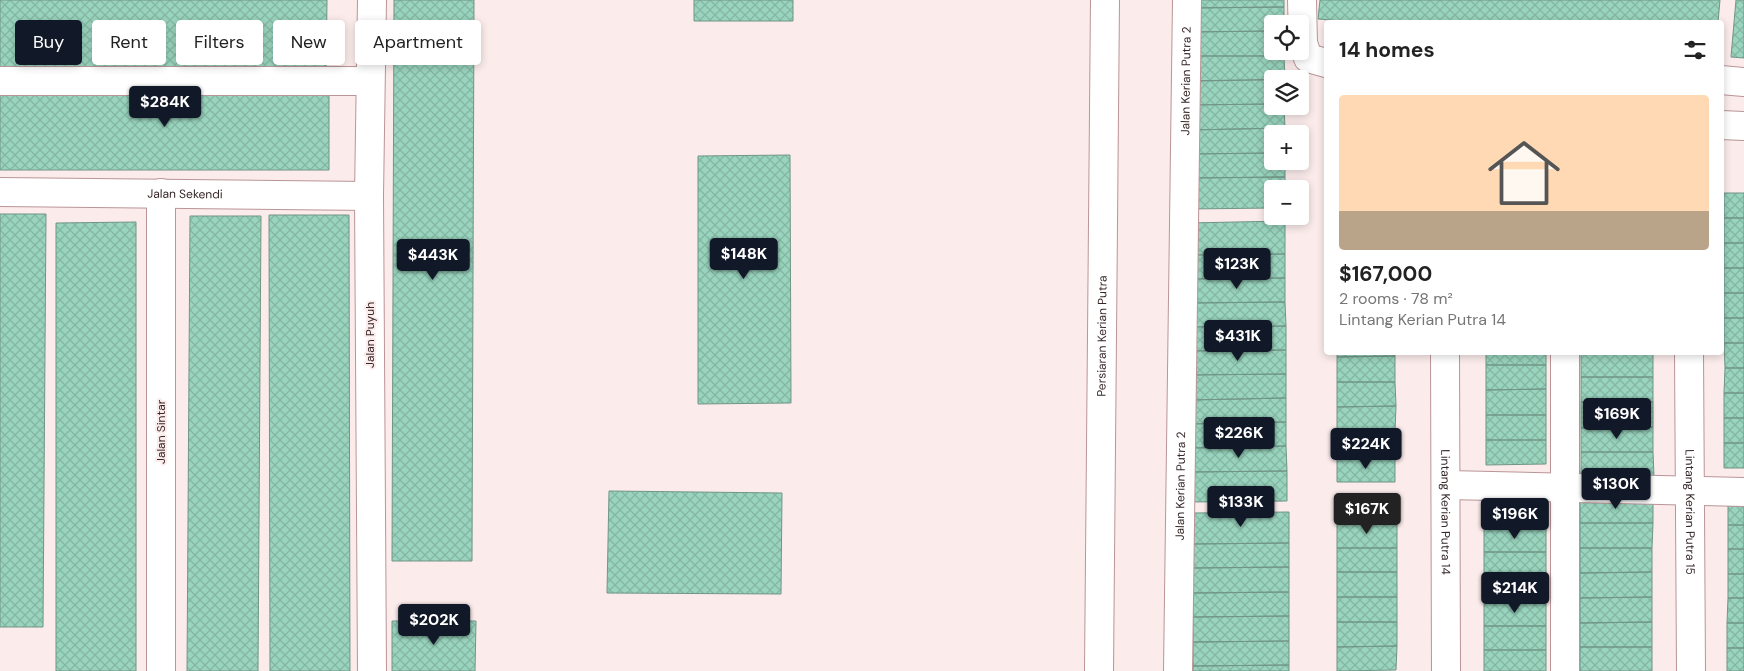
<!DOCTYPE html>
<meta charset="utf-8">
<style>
body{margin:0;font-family:"DM Sans",sans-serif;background:#f2f2f2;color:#222;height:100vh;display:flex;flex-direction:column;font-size:19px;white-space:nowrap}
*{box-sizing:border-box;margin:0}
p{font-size:16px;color:#767676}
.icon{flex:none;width:28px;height:28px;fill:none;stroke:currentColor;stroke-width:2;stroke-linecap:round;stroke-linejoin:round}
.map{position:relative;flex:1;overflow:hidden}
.sheet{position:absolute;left:1324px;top:20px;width:400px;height:335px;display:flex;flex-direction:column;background:#fff;border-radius:5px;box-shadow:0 2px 8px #0003}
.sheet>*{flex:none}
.top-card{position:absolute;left:15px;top:20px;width:475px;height:45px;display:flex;gap:10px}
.controls{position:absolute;left:1264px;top:15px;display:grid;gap:10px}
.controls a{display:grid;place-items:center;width:45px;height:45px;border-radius:5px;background:#fff;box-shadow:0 2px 8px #0003;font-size:25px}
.price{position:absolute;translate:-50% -42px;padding:0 11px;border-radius:5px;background:#111827;color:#fff;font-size:16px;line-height:32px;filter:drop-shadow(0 1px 2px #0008)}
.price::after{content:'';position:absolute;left:50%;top:30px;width:15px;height:11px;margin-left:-8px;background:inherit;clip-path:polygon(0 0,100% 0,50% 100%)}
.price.active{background:#222;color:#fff}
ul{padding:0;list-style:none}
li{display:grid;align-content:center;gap:10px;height:265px;padding:0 15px}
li+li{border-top:1px solid #e0e0e0}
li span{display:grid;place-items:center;height:155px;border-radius:5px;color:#555}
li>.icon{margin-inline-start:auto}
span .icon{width:90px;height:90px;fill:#fffc;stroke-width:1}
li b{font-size:21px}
h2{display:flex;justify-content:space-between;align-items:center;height:60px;padding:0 15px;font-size:21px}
.chip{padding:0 18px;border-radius:5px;background:#fff;box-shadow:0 2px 8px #0003;font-size:18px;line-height:45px}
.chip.active{background:#111827;color:#fff}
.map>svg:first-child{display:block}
.building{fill:url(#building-cross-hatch);stroke:#719587}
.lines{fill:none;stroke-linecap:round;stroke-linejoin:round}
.minor-casing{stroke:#ba9597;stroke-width:30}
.minor{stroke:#fff;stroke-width:28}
.labels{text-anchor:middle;stroke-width:4;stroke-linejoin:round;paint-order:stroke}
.street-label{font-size:12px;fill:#362728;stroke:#fbebeb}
</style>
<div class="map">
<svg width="1744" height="671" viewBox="0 0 1744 671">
<defs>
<pattern id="building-cross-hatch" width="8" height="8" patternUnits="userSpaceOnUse" patternTransform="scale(1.25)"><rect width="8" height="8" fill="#99d4be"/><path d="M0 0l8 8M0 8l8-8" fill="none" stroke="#84b6a3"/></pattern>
</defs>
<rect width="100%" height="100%" fill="#fbebeb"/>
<path class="building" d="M0,0H327L326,78L0,77Z
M394,0H474L472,561H392Z
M694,0H793V21H694Z
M1189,0H1284V7L1189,8Z
M1320,0H1720L1718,22H1356L1318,19Z
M1736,0H1744V58L1731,57Z
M1284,7V24H1272V31L1189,32V8Z
M1272,31V51H1284V56H1189V32Z
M1189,56H1284L1285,79L1189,81Z
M1272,80V104L1189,105V81Z
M329,85V170H0V86Z
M1272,104V106H1284L1285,128L1189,130V105Z
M1285,128V134H1272V153L1189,154V130Z
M1272,153V161H1285V177L1189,178V154Z
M790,155L791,403L698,404V156Z
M1285,177V189H1272V208L1189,209V178Z
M1724,193H1744V218H1724Z
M0,214H46L43,627H0Z
M269,215H349L350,671H270Z
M190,216H261L258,671H187Z
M1724,218H1744V243H1724Z
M1285,221V254L1189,255L1188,223Z
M136,222V671H56V223Z
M1724,243H1744V268H1724Z
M1285,254V278L1189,279V255Z
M1724,268H1744V293H1724Z
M1285,278V302L1189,303V279Z
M1724,293H1744V318H1724Z
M1285,302L1286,326L1189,327V303Z
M1724,318H1744V343H1724Z
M1286,326V350L1189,351V327Z
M1724,343H1744V368H1725Z
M1286,350V374L1189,375V351Z
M1337,352H1395V356L1337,357Z
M1486,352H1546V365H1486Z
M1653,352V377H1581V353Z
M1395,356V382H1337V357Z
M1486,365H1546V389L1486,390Z
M1725,368H1744V393H1724Z
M1286,374V398L1190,400L1189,375Z
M1581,377H1653V402H1581Z
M1337,382H1395L1396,406L1337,407Z
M1546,389V415H1486V390Z
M1724,393H1744V418H1724Z
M1286,398V422L1190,424V400Z
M1581,402H1653V427L1581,428Z
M1396,406L1395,431L1337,432V407Z
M1486,415H1546V440H1486Z
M1724,418H1744V443H1724Z
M1286,422V446L1190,448V424Z
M1653,427V452H1581V428Z
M1395,431V457H1337V432Z
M1486,440H1546V464L1486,465Z
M1724,443H1744V468H1724Z
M1286,446L1287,471L1190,472V448Z
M1581,452H1653L1654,477H1581Z
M1337,457H1395V482H1337Z
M1287,471V501L1190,502V472Z
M609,491L782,493L781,594L607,593Z
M1397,498V523H1337V499Z
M1580,498H1653V523H1580Z
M1728,500H1744V525H1728Z
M1484,503H1546V527H1484Z
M1289,512V543L1193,544V513Z
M1337,523H1397V548H1337Z
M1580,523H1653L1652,548H1580Z
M1728,525H1744V549H1728Z
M1484,527H1546V552H1484Z
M1289,543V567L1193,568V544Z
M1337,548H1397V572H1337Z
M1580,548H1652V572L1580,573Z
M1728,549H1744V574H1728Z
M1484,552H1546V576L1484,577Z
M1289,567V592L1193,593V568Z
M1337,572H1397V597H1337Z
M1652,572V597L1580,598V573Z
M1728,574H1744V598H1728Z
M1546,576V601H1484V577Z
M1289,592V616L1193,617V593Z
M1337,597H1397V622H1337Z
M1652,597V622L1580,623V598Z
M1728,598H1744V623H1727Z
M1484,601H1546V626H1484Z
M1289,616V641L1193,642V617Z
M392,621H476L475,671H392Z
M1337,622H1397V646L1337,647Z
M1652,622V647H1580V623Z
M1727,623H1744V648H1727Z
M1484,626H1546V650H1484Z
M1289,641V665L1193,666V642Z
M1397,646L1396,670L1337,671V647Z
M1580,647H1652V671H1580Z
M1727,648H1744V671H1727Z
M1484,650H1546V671H1484Z
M1289,665V671H1193V666Z"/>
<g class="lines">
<defs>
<g id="minor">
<path d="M1302,0L1303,43L1308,58L1326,63"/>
<path d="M1721,80L1744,82"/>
<path d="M0,81H370"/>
<path d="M1721,125L1744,126"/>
<path id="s1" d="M0,192L369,196"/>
<path d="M161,193V671"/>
<path id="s2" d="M1445,352L1446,671"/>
<path id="s3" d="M1689,352L1691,671"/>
<path d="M1447,485L1744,492"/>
<path d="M372,671L369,196L372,0"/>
<path id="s4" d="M1099,671L1105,0"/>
<path id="s5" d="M1178,671L1187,0"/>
<path d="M1565,671V352"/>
</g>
</defs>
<use href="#minor" class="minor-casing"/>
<use href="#minor" class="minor"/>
</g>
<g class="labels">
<g class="street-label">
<text dy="4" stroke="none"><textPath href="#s5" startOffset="590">Jalan Kerian Putra 2</textPath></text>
<text dy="4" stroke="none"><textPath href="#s1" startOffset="185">Jalan Sekendi</textPath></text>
<text transform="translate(370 335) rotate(-90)" y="4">Jalan Puyuh</text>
<text dy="4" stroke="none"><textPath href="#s4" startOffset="335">Persiaran Kerian Putra</textPath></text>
<text transform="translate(161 432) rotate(-90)" y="4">Jalan Sintar</text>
<text dy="4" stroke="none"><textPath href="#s5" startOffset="185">Jalan Kerian Putra 2</textPath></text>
<text dy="4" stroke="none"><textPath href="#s2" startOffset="160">Lintang Kerian Putra 14</textPath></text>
<text dy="4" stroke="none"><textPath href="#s3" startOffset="160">Lintang Kerian Putra 15</textPath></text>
</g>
</g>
</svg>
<div class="controls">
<a><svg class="icon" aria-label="locate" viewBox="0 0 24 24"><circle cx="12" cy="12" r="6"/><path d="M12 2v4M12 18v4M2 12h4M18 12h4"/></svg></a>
<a><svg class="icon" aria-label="layers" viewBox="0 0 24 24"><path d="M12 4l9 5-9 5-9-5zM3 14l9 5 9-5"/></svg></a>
<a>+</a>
<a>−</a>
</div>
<b class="price" style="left:165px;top:128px">$284K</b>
<b class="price" style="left:744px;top:280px">$148K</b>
<b class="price" style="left:433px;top:281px">$443K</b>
<b class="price" style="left:1237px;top:290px">$123K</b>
<b class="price" style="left:1238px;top:362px">$431K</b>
<b class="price" style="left:1617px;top:440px">$169K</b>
<b class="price" style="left:1239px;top:459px">$226K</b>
<b class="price" style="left:1366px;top:470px">$224K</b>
<b class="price" style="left:1616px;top:510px">$130K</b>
<b class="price" style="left:1241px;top:528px">$133K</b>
<b class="price active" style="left:1367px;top:535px">$167K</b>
<b class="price" style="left:1515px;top:540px">$196K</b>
<b class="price" style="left:1515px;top:614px">$214K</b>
<b class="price" style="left:434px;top:646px">$202K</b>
<div class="top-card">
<a class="chip active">Buy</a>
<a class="chip">Rent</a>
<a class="chip">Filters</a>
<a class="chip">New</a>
<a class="chip">Apartment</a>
</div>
<section class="sheet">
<h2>14 homes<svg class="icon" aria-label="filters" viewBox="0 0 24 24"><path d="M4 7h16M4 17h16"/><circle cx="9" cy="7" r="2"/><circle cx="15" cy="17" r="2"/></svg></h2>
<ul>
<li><span style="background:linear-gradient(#ffd9b3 75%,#b9a48a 0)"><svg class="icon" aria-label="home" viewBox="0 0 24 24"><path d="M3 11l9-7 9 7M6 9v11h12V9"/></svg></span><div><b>$167,000</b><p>2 rooms · 78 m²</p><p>Lintang Kerian Putra 14</p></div></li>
</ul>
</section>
</div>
